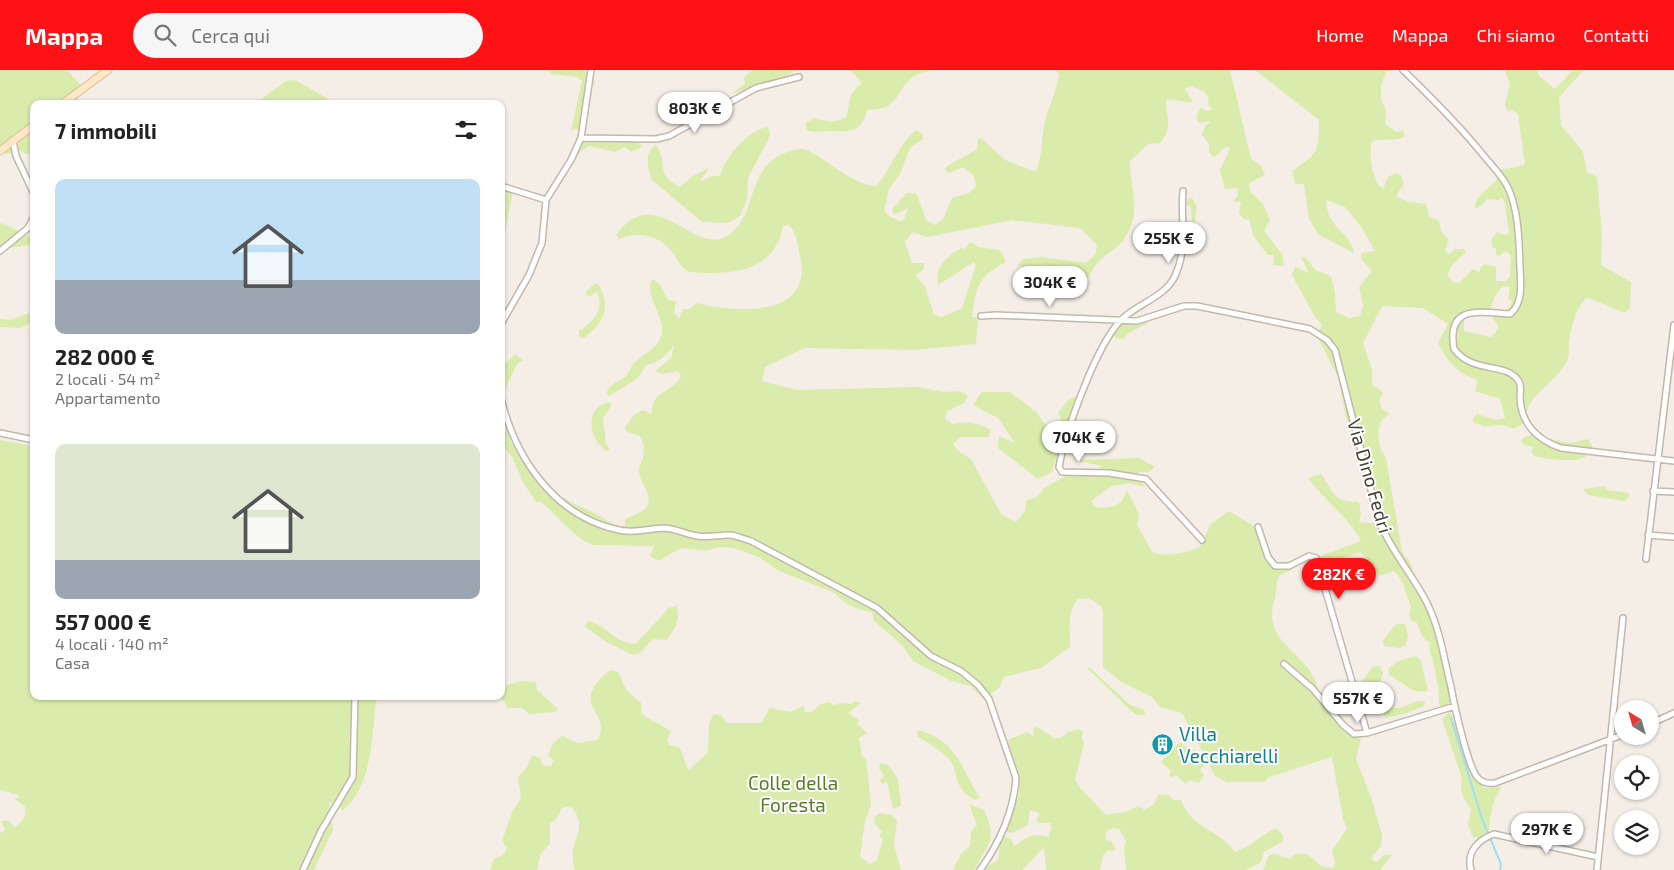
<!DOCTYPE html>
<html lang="it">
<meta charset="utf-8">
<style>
body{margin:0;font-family:"Exo 2",sans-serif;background:#f6f6f6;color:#222;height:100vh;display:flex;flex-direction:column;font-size:19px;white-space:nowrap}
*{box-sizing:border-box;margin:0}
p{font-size:16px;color:#767676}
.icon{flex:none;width:28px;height:28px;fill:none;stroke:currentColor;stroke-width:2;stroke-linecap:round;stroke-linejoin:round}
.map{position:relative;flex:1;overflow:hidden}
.details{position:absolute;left:30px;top:30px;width:475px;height:600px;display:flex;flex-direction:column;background:#fff;border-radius:10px;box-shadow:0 1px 4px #0004}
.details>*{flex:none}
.needle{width:32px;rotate:323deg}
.controls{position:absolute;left:1614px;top:630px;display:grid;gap:10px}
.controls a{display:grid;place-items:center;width:45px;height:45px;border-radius:50%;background:#fff;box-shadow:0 1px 4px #0004;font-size:25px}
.price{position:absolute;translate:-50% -42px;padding:0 11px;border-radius:18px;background:#fff;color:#222;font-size:16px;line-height:32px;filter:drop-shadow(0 1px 2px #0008)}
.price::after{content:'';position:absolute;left:50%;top:30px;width:15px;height:11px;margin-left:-8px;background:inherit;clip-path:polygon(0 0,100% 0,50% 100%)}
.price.on{background:#ff1215;color:#fff}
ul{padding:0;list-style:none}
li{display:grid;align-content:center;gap:10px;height:265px;padding:0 25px}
li span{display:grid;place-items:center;height:155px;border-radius:10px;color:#555}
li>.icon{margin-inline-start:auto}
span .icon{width:90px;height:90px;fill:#fffc;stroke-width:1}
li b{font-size:21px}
h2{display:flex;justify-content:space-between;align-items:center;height:60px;padding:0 25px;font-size:21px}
header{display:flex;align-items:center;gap:30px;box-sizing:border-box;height:70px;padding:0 25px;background:#ff1215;color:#fff}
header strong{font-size:24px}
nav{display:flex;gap:28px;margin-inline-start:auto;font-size:18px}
.search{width:350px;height:45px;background:#f6f6f6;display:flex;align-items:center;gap:12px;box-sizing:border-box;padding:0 18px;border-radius:28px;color:#767676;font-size:19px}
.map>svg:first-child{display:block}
.green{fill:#d9ecab;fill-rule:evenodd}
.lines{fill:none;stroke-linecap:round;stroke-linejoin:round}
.stream{stroke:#9de0f6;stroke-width:2}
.street-casing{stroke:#c4b7ab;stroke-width:8}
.secondary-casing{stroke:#dcbd94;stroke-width:9}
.street{stroke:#fff;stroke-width:5}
.secondary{stroke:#ffe8c5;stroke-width:7}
.labels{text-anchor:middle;stroke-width:4;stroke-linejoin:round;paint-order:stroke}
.street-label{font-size:19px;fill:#483d34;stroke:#fff}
.culture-label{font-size:19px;fill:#0d838f;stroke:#fff;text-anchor:start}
.park-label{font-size:19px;fill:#547f23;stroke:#fff}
</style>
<header>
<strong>Mappa</strong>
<div class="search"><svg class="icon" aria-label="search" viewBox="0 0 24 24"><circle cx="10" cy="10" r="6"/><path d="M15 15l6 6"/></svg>Cerca qui</div>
<nav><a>Home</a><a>Mappa</a><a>Chi siamo</a><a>Contatti</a></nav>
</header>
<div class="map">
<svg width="1674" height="800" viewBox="0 0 1674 800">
<rect width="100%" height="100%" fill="#f4eee6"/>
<path class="green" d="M0,0H67L81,15L57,34H34V51L0,77Z
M547,0H584L595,12C585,30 592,41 579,59L571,60L582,11L578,7L552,4Z
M752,0H798L779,9L731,24L745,14L744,7Z
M850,0H932C926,2 918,3 913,7C893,22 902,39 867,40C862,65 846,61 826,61C818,61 814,63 806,60V53L814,48C825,51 838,54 847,46C851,28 847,25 862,13Z
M1055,0H1230L1251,89L1261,96L1265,105L1249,113L1250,121L1263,134L1270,150L1264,161L1282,184L1284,196L1273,195L1274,185H1268L1254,167L1249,150L1244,149L1239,143L1241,132H1233L1238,125L1237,118L1225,119L1220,100L1230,79L1227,76L1214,87L1209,82V74L1202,65L1205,56L1210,53L1209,51L1199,53L1196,47L1200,38L1207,41L1213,39L1208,35C1211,22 1202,21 1191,16L1185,19L1193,32C1183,33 1173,28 1166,30C1166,51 1174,54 1160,73L1148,74L1130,91C1130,122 1144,145 1121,173C1115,180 1106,184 1100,190C1089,202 1091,209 1076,219V208L1073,203H1063L1046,217L1044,211L1049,200L1018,196L1023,189L1041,187L1086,193L1096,183L1097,175L1080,158L1012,150L927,167L912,162L905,172L912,193H924V200L915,205L925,216L934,245L942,247L962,238L976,195L974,192L938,215C934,196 947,186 962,178L964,180L970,172L979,177L1000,180L1006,192C978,206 976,217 972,247H978L976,274L913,280L804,278L765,297L762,311L797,320L917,317L945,322L959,321L968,326L964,333L947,341L945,349L952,354C967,351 977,352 991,360L988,367H960L953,374L958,381L971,389L1001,444L1016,452L1025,441L1026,431L1038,426L1044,418L1071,403L1097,400L1102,396L1075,390L1139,388L1155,397L1149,402H1139L1133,406L1141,411L1145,417L1129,413L1112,416L1091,431L1096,438C1113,437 1121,438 1127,420L1139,444L1137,455L1153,483C1170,487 1184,483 1200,477L1210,455L1229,441L1255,457L1269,492L1292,499C1289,502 1282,503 1279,506C1277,507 1276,523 1275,528C1259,575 1312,583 1318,620L1283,592L1280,594C1293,603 1305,614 1316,626C1332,643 1338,658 1361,669L1356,689L1371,727L1382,765L1381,775L1371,789L1377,792L1384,785L1393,784L1380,800H1263L1269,785L1275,784L1290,789L1295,784H1307L1321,796L1333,798L1335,792L1332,781L1347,758L1343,749L1332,687L1269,707L1264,712H1227L1215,706L1182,643L1160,637L1152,627L1121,612L1103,597V542L1101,536L1089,528L1078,529C1067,542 1070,559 1070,577L1041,598L1004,607L999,618L983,629L971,616L951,611L913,591L902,575L874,551L872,542C860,541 841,533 835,523L777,500L761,488L734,478L718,477L706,481L681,478L658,491L650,486L654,476L593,475C572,467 559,446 541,432L537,433L524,414L512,387L501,373V346C508,365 515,391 536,398C535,414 544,419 556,429L564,428C576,436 588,439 600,446C611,452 612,455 625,457V449C663,435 646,427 638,400C644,387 647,379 640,366L627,362L625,357L634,345L643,340L652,344C649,322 675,321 681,306L678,301L662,304L655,301L671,288L674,275C667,286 659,292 646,295L638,308L609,326L606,324C611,311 617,314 625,307C629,304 630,298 633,294C640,286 654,280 659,271C671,249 643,230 652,209L659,213L668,230L676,231L674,243L679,249L683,239H690L697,233C735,243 814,248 800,187C798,175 797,164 789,155L783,156C774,204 729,205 689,202C678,196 677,186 669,178C655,164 636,161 619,169L616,165C655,111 692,184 725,167C762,149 740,89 799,79C814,76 849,116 876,116C892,99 897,76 916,60L922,64L923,69L910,78L900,104L889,119L884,141L889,146L900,151L904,150L908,138L894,145L892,138L899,133L900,129L907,123H916L927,151L935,155L943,149L952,128L969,123L976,116L974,106L963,97L949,103L944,99C954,90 966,87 977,79L978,69L981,68L1005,90L1036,102C1043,85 1041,68 1045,51C1049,35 1057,21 1059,4Z
M1255,0H1393L1386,2L1381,15V30L1386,40L1385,54L1396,62L1403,61L1405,66C1396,72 1383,68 1372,71C1368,82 1372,112 1383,119L1388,107L1395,103L1401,105L1404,114L1397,124V127L1409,132L1426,134L1429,147L1439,150L1441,161L1449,170L1445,180L1449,184L1455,179H1464L1466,182L1452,195L1447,205L1453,212L1459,213L1473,199L1480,202V198L1485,194L1496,197V211H1506L1510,207L1511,186L1506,181L1499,186L1496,185V178H1493L1491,170L1497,162L1504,165L1509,164L1505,133L1502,128L1498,130L1487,129L1481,136L1475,139C1475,126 1487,120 1495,112C1498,108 1499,104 1501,100L1525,95L1518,44L1513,40L1507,41L1505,34L1510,15L1505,0H1537L1540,7L1555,19L1573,0H1584L1559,27L1561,55L1583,82L1587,102L1597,107L1602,164L1601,195L1631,212L1630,238L1624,243L1592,229L1586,228C1576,238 1571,258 1569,271C1568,278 1570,285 1567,291C1553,318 1528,319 1525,353L1513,359C1503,354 1495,354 1485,357L1473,352V348L1477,344L1497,350L1505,348L1500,329L1475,321L1478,310C1456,302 1448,293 1438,273L1448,254L1423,238L1382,236L1363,273L1372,299V314L1383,323L1379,331L1383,340L1390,344L1381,351C1376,364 1378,377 1386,388L1402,482L1410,492L1425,535L1436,545L1444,594L1454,620L1453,632L1443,637L1439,634C1440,620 1436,608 1434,595C1432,584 1428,585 1430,572L1423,568L1417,553L1411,550L1409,545L1411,537L1401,509L1394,501L1379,506L1361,482L1328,493L1331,510L1322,515L1316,507L1312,493L1323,485L1361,471C1348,446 1324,430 1308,408L1321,404C1336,424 1331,431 1359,432L1361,445L1359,452L1382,454L1373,401L1360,391L1345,343L1338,307L1317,266L1322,255L1315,247L1292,205L1295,197L1309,203L1301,187L1306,188L1315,200L1331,206L1335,222L1336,242L1349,248L1360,246L1363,236L1359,217L1372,201L1362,190L1361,183L1375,181L1362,158L1345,137L1326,130C1328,161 1350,160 1354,183L1319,165L1309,149L1304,114H1295L1292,101C1318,83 1319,82 1319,50ZM1502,216L1510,217L1508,229L1512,231L1510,237L1492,247L1498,255V259L1491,267L1464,261V249L1490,240L1494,228Z
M295,10L337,34H255L286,11Z
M768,57L770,64L768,70L748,108L747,129L740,146L728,153L702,152L652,110L648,98V85L655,74C670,93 653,103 680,117L693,106L709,98L699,112L712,106H720C724,88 749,59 768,57Z
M34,59V87L20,81L6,84V79L17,74Z
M594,70H637L642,77L631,82L625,77L615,82L589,76L577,84L572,78L580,71Z
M501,119L513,122L501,181Z
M1192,128L1197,136L1195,149L1197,163L1186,173L1184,160L1192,151L1191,137L1185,134L1187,129Z
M0,153C10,155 20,163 30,167V175L0,179Z
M594,214H598C612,237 604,253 584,268L579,267V261C593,252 605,240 597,222L590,226L586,225L587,221Z
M29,243L34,246L32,252L21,258L0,257V249L10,250Z
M1144,250L1148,253L1129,263L1123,269L1114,267L1113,261L1118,254L1134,255Z
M501,280H503V292L506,293L515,284L523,290L517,294L501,329Z
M982,322H1010L1036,342L1050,361H1060L1063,365L1052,402L1038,409L998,378L999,366L1015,373L998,348L973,335Z
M1076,327L1082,337L1071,344V350L1063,355L1058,343L1069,329Z
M609,332L612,335L603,348L606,374L610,380L606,381C589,369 583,338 609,332Z
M1531,365L1570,373L1588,369L1593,378C1591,380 1588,385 1585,387C1574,393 1545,389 1534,386L1531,381L1534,377L1525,375L1521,371L1524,367Z
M0,370L34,376V626H377C371,664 374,714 343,740L329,732L333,760L314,800H0V763L5,760L1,752L7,750L15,757C24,750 26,748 25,736L14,729L20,727L18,725L0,720Z
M1605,416L1607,420L1629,423L1628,428L1624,431L1588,425L1583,419Z
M676,536C681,550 675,559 666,570L653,569L641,582L633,585L605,571L584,556L589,551C605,555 617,574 635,574C640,570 666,542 668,538Z
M1400,553L1405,555L1408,565L1406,575L1399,578L1384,576L1383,571L1393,557Z
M1416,586L1421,591L1428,621C1410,625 1403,611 1389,605L1388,599L1398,591Z
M1378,595L1383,602C1382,612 1372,626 1361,626L1359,616L1372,598Z
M1087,598H1090L1129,634L1144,640L1146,645L1135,644L1130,640Z
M610,600L618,602C627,621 624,619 641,633V643C650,652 662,653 671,662L667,670L669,675L679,677C684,685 684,692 689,700L708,682L709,653L714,644L722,646L727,653H761L770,638L790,642L804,636L805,642H812L821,634L830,632L833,635L840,633L851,634L855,631L861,633L848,643L859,650L857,654L867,663L859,668L862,685L866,689L871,735L865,751L860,787L870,794L877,790L883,769L879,766L882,761L875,754L874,747L880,743L892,745L897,751L894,775L901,800H575C573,793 572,787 573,780C576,765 584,756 575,742C571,736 569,736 562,738L556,750L550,753V773L540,785L537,800H490L494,789L503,785L507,778L502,771L512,742L521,728L518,707L527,697L532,685L540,688L543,696H551L554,690L548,686C551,676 553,672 562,666L578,673L597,670C615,642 565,637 610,600Z
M523,611L536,612L537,620L558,639L555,642L529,644L522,638H507L504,631L498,627L501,626V620L509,614Z
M1418,631L1425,632L1424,636L1404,644L1385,648L1382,636L1384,634L1388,638H1400Z
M1450,641L1483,718L1502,717C1492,730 1490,745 1489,761L1482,768L1473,767L1468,755L1471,739C1463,729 1459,721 1462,708L1442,649Z
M1036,656L1054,668H1060L1068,662L1080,659L1083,663L1082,668L1084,674L1075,710L1080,718L1106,745L1126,742L1138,736L1145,740L1154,734L1159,724L1169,725L1173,730H1181C1193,761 1217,757 1235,782C1251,777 1261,765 1276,758L1283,765V771L1264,782L1260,793L1246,800H1126L1124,779L1126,771L1119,759L1112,758L1105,763L1106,770L1111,771L1116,780L1107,781L1103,785L1100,800H1046L1044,777L1022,800H982L998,790L1000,775L1005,767L1011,769L1014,776C1025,768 1034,762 1048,767L1052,757L1050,753H1038L1036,750L1040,744L1030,740L1028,755L1012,763L1006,762L1019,724L1018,710L1008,670L1027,662L1034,666L1033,659Z
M918,660C957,671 960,696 980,728L975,730C950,716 960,701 949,689C940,680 928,673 917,666Z
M1180,672L1191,682L1194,679L1198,683L1195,686L1205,695L1200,700L1204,705L1199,713L1190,710L1186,714L1176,705L1172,708L1169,704L1171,701L1161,692Z
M880,693L888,695L898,709L901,736L893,739L887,712L882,714L880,710L884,705L879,699Z
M969,734L984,740C999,772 986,774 975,800H953L961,784L970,776L971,761L977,755Z"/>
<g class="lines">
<path class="stream" d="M1451,648L1482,749L1501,794L1500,800"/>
<defs>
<path id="street" d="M1403,0C1432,28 1459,55 1484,86C1492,96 1504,107 1509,120C1519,143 1519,173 1520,198C1521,214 1523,234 1510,244C1479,242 1446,234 1454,279C1473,304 1505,292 1518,310C1522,314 1520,323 1520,328C1521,354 1538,370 1561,378L1674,391
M581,68L656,69L669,66L756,18L799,7
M13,71L16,86L34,124
M501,116L546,130
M1183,121C1180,153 1189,175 1175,206C1166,226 1138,234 1122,249C1097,273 1065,362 1059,397L1062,402L1109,403L1146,409L1202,470
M0,181L28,158L34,147
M981,246L997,245L1137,251L1184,236H1197L1310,259L1327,270L1335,280L1379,451C1391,481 1413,505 1427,533C1440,559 1444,589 1451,617C1454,634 1468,698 1478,708C1483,713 1489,714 1495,713L1622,665
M501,254L529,205L542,173L546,130L571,90L581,68L591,0
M501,288V307
M501,328C515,388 555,447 619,460C635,464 649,458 665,458C677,459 687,465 698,466C708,468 719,465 729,465C736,465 744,469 751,471L877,538L931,586L961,601L978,615L989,629L1016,708C1014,741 999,774 980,800
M0,363L34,370
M1653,421L1674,422
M1258,457L1268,487L1275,496H1289L1309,486L1316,488L1367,663
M1648,465L1674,467
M1646,489L1674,255
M1284,594L1313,619L1343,655L1354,664L1367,663L1455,636
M1650,654L1674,643
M303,800L321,761L353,707L355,626
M1471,800C1466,782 1478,770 1494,764L1598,787
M1597,800L1623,548"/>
<path id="secondary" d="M62,34L108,0
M0,81L34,55"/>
</defs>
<use href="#street" class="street-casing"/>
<use href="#secondary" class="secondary-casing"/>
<use href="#street" class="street"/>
<use href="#secondary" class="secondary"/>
</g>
<defs>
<symbol id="building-disc" viewBox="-11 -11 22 22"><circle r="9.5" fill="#0f9aa8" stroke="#fff"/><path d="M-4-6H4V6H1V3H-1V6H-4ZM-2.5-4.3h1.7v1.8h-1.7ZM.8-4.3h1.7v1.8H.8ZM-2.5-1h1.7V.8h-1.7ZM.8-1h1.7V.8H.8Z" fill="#fff"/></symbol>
</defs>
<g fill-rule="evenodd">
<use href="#building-disc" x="1150" y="662" width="25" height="25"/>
</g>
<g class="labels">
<g class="street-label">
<text transform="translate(1370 406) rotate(74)" y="7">Via Dino Fedri</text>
</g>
<g class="culture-label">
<text x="1179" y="671">Villa<tspan x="1179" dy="22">Vecchiarelli</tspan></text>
</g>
<g class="park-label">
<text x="793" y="720">Colle della<tspan x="793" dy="22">Foresta</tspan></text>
</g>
</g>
</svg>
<div class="controls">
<a><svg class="needle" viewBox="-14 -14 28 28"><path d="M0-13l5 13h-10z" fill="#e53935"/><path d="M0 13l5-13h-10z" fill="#767676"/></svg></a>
<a><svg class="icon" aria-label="locate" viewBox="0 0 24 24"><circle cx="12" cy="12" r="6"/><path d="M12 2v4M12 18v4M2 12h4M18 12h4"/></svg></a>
<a><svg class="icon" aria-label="layers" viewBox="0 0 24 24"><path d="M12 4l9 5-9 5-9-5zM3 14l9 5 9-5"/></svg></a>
</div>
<b class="price" style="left:695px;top:64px">803K €</b>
<b class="price" style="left:1169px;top:194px">255K €</b>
<b class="price" style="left:1050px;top:238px">304K €</b>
<b class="price" style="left:1079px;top:393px">704K €</b>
<b class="price on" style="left:1339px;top:530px">282K €</b>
<b class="price" style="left:1358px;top:654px">557K €</b>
<b class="price" style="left:1547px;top:785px">297K €</b>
<section class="details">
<h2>7 immobili<svg class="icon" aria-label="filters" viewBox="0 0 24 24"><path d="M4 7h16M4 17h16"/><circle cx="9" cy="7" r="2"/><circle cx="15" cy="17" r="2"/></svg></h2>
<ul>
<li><span style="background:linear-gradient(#bfe0f5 65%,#9aa5b1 0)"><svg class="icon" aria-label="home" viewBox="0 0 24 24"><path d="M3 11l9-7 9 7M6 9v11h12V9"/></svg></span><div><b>282 000 €</b><p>2 locali · 54 m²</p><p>Appartamento</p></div></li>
<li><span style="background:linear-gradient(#dfe7d0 75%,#9aa5b1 0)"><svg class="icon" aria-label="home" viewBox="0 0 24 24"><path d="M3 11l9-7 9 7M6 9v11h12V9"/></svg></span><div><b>557 000 €</b><p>4 locali · 140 m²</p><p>Casa</p></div></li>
</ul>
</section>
</div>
